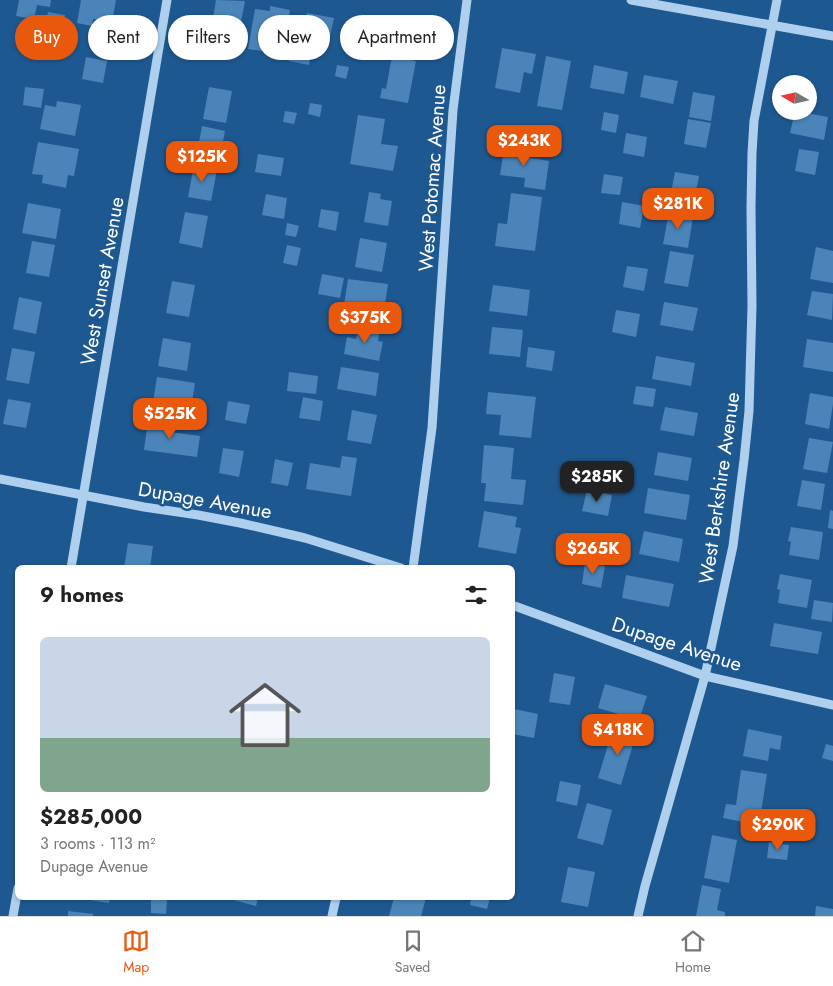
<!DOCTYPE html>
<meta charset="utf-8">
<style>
body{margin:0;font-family:Jost,sans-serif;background:#f6f6f6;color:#222;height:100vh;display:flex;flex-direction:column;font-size:19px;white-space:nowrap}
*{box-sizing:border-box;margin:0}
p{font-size:16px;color:#767676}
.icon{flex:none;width:28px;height:28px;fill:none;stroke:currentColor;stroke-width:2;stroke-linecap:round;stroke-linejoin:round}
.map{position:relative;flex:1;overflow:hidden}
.details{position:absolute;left:15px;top:565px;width:500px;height:335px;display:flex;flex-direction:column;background:#fff;border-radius:8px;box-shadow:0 1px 4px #0004}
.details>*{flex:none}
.hud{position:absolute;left:15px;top:15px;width:500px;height:45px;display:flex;gap:10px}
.needle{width:32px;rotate:279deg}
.buttons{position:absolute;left:772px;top:75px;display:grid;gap:10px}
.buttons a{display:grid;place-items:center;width:45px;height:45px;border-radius:50%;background:#fff;box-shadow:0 1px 4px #0004;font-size:25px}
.price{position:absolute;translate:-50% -42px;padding:0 11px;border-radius:10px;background:#ea580c;color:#fff;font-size:16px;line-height:32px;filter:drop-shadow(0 1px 2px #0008)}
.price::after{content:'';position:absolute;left:50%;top:30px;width:15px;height:11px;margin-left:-8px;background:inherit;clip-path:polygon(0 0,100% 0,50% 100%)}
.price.on{background:#222;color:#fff}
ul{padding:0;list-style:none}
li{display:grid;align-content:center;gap:10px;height:265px;padding:0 25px}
li span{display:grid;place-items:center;height:155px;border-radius:8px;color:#555}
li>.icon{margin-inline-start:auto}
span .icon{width:90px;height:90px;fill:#fffc;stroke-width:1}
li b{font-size:21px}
h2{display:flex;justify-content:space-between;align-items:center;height:60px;padding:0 25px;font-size:21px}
.pill{padding:0 18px;border-radius:22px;background:#fff;box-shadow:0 1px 4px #0004;font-size:18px;line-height:45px}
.pill.on{background:#ea580c;color:#fff}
.tabs{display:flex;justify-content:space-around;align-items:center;height:70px;border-top:1px solid #e0e0e0;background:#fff;font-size:14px;color:#767676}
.tabs a{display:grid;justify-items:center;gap:2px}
.tabs .on{color:#ea580c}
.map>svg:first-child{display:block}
.building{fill:#4b84b8}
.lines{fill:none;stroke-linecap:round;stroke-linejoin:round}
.minor{stroke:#aecfed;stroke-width:9}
.labels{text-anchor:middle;stroke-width:5;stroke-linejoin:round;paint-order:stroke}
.street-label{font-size:20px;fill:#fff;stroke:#1e5890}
</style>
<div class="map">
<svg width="833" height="916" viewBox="0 0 833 916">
<rect width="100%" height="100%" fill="#1e5890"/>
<path class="building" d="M19,0H51L50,7L37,5L34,19L16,16Z
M81,0H116L112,22L93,19L92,26L77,23Z
M216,0L245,1L241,22L228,20L227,27L212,24Z
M270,6L290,10L283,54L248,49L255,9L270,11Z
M48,12L65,15L62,34L44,31Z
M307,13L334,18L329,41L302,36Z
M352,22L377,28L373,50L347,45Z
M292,41L312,45L309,65L289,61Z
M502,48L536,54L532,74L524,72L520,93L495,88Z
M392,56L416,61L408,103L380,98L382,88L386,89Z
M546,56L571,61L562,110L537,106Z
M86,57L107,61L103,83L82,79Z
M337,65L349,67L346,79L335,76Z
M594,65L628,72L624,94L590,88Z
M644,75L678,81L673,104L640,97Z
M25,87L44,89L41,108L23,105Z
M209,87L232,91L226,123L203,119Z
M693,92L715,96L711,121L689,117Z
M57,101L81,105L75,136L40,129L45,105L56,107Z
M310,103L322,105L320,117L308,114Z
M285,111L297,113L294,124L283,122Z
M795,111L828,117L824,140L790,133Z
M604,112L619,115L616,133L601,130Z
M358,115L385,119L381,144L398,146L393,171L350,164Z
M688,119L711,123L706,148L684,144Z
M202,126L225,131L219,162L196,158Z
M626,133L647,137L644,157L623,153Z
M38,142L79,149L74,176L68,175L66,188L42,183L43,175L32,174Z
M505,142L526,145L524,157L549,161L545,190L524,187L525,178L500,175Z
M799,149L819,152L815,175L795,171Z
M258,154L284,158L281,176L255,172Z
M194,165L217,170L211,201L188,197Z
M675,172L699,176L693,207L669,203Z
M604,174L623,177L620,195L601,193Z
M369,192L381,194L380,199L392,201L388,226L364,222Z
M511,193L542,197L535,251L495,246L498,223L507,224Z
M266,194L287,198L284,219L262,215Z
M622,202L644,206L640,228L619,224Z
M28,203L61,209L56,239L22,233Z
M321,209L339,212L336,231L318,227Z
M185,212L208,216L202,248L179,243Z
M669,212L693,217L688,248L663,244Z
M287,223L299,226L296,237L285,235Z
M360,238L387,243L382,272L355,267Z
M32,241L55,245L49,277L26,273Z
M287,245L301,248L297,266L283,263Z
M816,247L833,251V283L810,279Z
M670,251L694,255L688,287L664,283Z
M627,266L648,269L644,291L623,287Z
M322,274L344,278L340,298L318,294Z
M348,279L388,284L384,311L344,305Z
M172,281L195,285L189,317L166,313Z
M493,285L530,290L527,316L489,311Z
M812,291L833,294L832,320L807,315Z
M19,297L42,302L36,334L13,329Z
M664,302L698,308L693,331L660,325Z
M616,310L640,314L636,337L612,332Z
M359,325L380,329L378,341L383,342L379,361L344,354L347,337L356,339Z
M492,327L523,330L520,357L489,354Z
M163,338L191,343L187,371L158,366Z
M807,339L833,343V372L803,367Z
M528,347L555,351L552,371L526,367Z
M12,348L35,352L29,384L6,380Z
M656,356L695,363L691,386L652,379Z
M341,367L379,373L376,396L337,389Z
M289,372L318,376L316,394L287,391Z
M157,377L195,383L191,409L153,402Z
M636,386L656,389L653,407L633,404Z
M488,392L536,397L531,438L499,435L501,415L486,414Z
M810,393L833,397V404L829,429L805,424Z
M303,397L323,401L320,421L299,418Z
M8,399L31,403L26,428L3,424Z
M228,401L250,405L246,424L225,420Z
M665,407L698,413L694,436L660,430Z
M352,410L377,415L371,444L347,440Z
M148,420L172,423L170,432L200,436L197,457L144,450Z
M809,438L833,442L827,473L803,469Z
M484,445L514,448L511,479L526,480L523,505L484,501L486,483H481Z
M223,448L244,451L239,477L219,473Z
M658,452L692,458L688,481L654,475Z
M342,456L357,458L351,496L306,489L310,463L340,468Z
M275,459L293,463L288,486L271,483Z
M802,480L825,484L821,510L797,506Z
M648,488L690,495L686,520L644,513Z
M587,490L612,495L608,516L582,511Z
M830,510L833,511V529L828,528Z
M484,511L517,517L515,527L521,528L516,554L478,547Z
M791,527L823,532L819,560L789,555L791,542L788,541Z
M644,531L683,539L679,562L639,554Z
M583,537L604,540L601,560L580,558Z
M128,543L153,546L150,568H124Z
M585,563L605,566L601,588L582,584Z
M780,574L812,580L807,608L778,603L780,590L777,589Z
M626,575L674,584L669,607L622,598Z
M814,600L833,603L832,622L811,619Z
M774,623L822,632L818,654L770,646Z
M554,673L575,677L570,705L549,702Z
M605,684L647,696L639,720L598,708Z
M514,709L538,714L534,738L512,734V719Z
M617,725L637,731L621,785L598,778L608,745L611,746Z
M748,729L782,736L780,750L770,748L768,761L743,756Z
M826,744L833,746V761L822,758Z
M741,770L767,774L759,825L723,818L726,804L736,805Z
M560,781L581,785L577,806L556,801Z
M587,803L612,810L603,845L577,838Z
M712,835L737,840L729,883L704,878Z
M769,842L789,845L787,860L767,858Z
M568,867L595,872L588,907L561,902Z
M702,885L721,889L717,910L725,912V916H696Z
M82,898H110L109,903L82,899Z
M234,898H258L256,906L233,900Z
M394,898H426L421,916H389Z
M471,898H490L487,909L470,905Z
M151,899L167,900L166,914L151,913Z
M816,906L833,909V916H815Z
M68,911L93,914V916H68Z"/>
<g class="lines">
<path class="minor" d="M631,0L833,36
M0,479L144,507L198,515L240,523L305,538L401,568
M71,568L167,0
M413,568L432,428L453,110L467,0
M512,605L705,676L833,705
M13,916L18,888
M332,916L336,898
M638,916L645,886L705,676L733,546L744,460L749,411L752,306L751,207L752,153L754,121L777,0"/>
</g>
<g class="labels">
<g class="street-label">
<text transform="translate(432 178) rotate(-86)" y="7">West Potomac Avenue</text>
<text transform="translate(102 281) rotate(-80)" y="7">West Sunset Avenue</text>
<text transform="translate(719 488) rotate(-82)" y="7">West Berkshire Avenue</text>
<text transform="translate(205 500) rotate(10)" y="7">Dupage Avenue</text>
<text transform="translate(677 644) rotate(18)" y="7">Dupage Avenue</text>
</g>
</g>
</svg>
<div class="buttons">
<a><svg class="needle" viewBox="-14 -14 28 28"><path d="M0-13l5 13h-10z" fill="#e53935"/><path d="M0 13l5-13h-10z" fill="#767676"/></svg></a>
</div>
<b class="price" style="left:524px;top:167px">$243K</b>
<b class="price" style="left:202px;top:183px">$125K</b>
<b class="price" style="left:678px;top:230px">$281K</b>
<b class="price" style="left:365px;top:344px">$375K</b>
<b class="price" style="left:170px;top:440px">$525K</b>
<b class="price on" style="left:597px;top:503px">$285K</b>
<b class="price" style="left:593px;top:575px">$265K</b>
<b class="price" style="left:618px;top:756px">$418K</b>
<b class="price" style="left:778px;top:851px">$290K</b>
<div class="hud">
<a class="pill on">Buy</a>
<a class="pill">Rent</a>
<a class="pill">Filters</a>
<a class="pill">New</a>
<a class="pill">Apartment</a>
</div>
<section class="details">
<h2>9 homes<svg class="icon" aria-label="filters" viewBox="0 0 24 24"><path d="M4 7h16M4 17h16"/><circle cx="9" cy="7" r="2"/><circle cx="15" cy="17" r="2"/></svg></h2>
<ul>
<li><span style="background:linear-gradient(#c9d6e8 65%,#7fa58c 0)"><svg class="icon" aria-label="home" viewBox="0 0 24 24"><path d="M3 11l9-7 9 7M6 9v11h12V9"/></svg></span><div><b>$285,000</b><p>3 rooms · 113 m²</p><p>Dupage Avenue</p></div></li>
</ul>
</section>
</div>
<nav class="tabs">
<a class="on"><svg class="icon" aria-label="map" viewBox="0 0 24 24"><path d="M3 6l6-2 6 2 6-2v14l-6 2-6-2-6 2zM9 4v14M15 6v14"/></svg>Map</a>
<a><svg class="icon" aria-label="saved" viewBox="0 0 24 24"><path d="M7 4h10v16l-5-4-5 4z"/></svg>Saved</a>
<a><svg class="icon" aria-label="home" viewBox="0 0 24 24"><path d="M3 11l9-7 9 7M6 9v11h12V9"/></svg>Home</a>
</nav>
